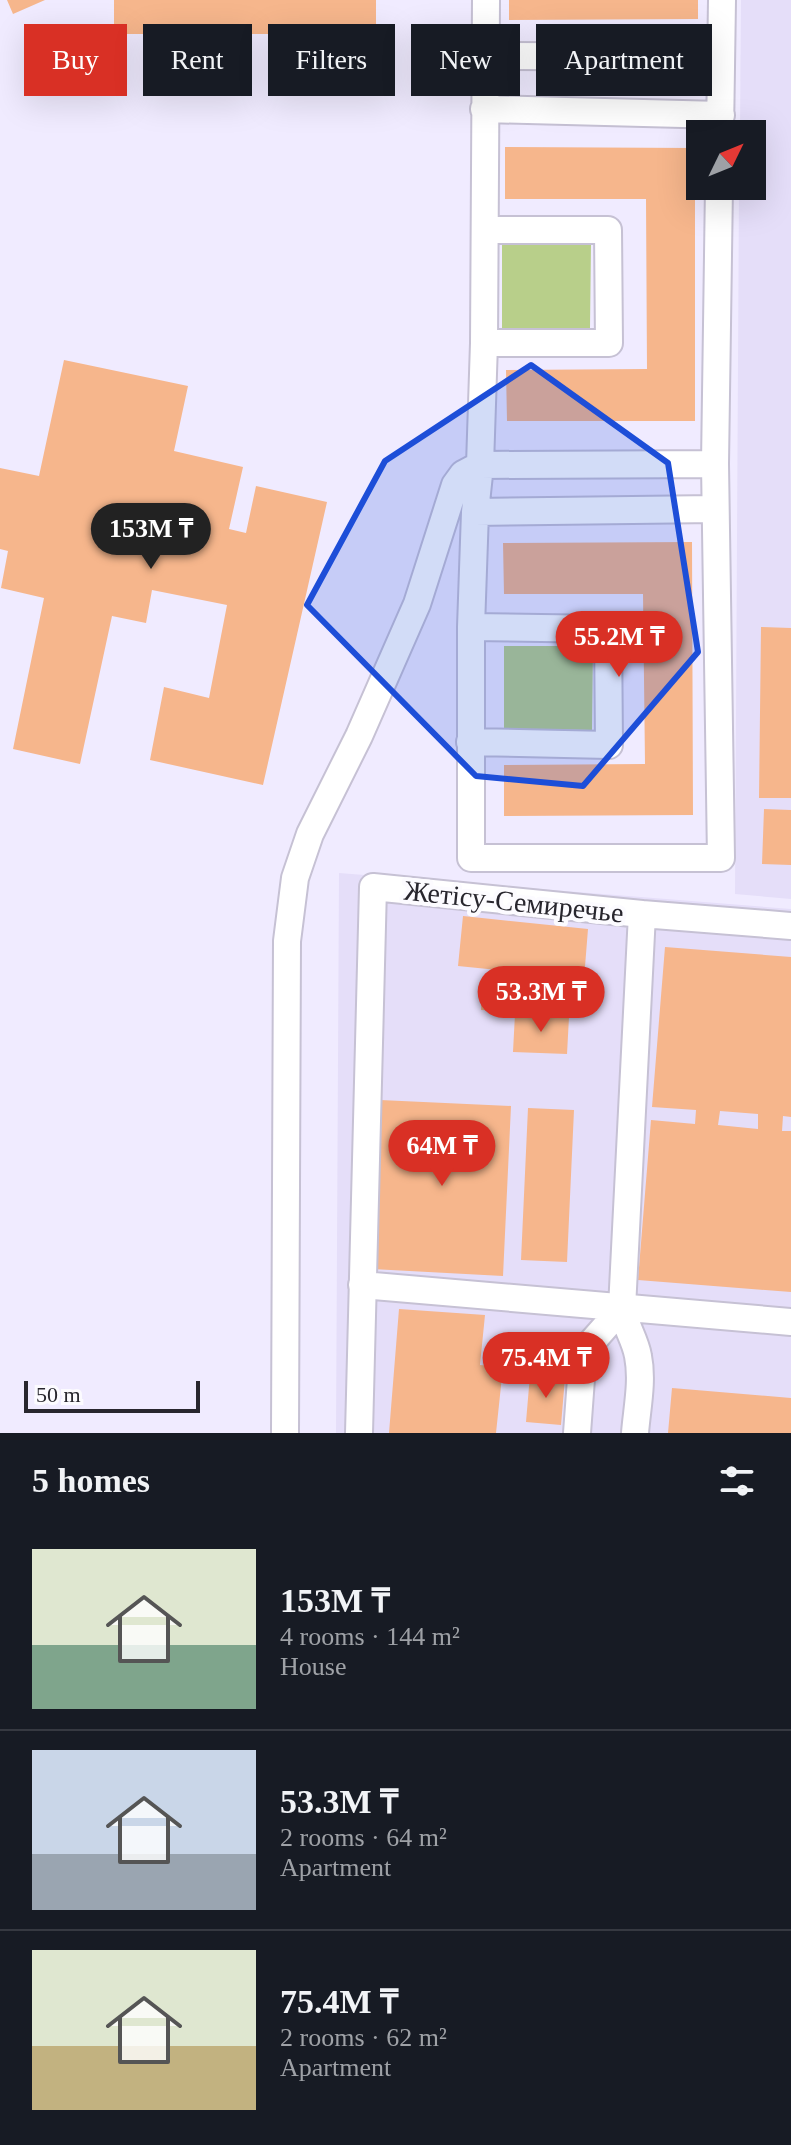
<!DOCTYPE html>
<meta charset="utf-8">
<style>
body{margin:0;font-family:"Times New Roman",serif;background:#242831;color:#f1f3f6;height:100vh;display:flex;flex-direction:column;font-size:30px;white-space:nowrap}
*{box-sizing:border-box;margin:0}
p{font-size:26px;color:#9ea1a6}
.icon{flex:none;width:44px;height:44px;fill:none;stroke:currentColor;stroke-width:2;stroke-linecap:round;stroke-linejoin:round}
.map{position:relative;height:1433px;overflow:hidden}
.drawer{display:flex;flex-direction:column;background:#171b24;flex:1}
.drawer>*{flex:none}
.top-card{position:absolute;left:24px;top:24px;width:744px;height:72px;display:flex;gap:16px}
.needle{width:52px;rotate:47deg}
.tools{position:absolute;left:686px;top:120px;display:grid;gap:16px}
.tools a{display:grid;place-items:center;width:80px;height:80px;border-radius:0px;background:#171b24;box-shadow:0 8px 32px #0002;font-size:40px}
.scale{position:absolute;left:24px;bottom:20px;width:176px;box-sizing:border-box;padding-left:8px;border:4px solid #28262e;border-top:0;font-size:22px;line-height:28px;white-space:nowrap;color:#28262e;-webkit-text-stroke:6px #fcfbff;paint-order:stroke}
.price{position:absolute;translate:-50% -68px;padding:0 18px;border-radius:28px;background:#d93025;color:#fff;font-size:26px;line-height:52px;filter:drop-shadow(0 2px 4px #0008)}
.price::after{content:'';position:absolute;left:50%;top:48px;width:24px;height:18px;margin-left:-12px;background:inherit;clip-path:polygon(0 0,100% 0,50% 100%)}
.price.active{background:#222;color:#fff}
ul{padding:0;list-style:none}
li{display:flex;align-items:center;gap:24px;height:200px;padding:0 32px}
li+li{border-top:2px solid #363941}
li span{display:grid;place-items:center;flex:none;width:224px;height:160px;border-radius:0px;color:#555}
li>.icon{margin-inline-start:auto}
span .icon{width:96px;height:96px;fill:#fffc;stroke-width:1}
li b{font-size:34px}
h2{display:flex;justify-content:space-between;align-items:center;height:96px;padding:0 32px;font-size:34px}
.pill{padding:0 28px;border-radius:0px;background:#171b24;box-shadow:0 8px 32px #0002;font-size:28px;line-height:72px}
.pill.active{background:#d93025;color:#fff}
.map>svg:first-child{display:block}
.built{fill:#e5def9}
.green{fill:#b8cf8a}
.building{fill:#f6b68c;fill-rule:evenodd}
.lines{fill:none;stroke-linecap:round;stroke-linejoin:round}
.minor-casing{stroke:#c6c1d4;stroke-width:30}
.minor{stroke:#fff;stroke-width:26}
.marked{fill:#1d4ed8;fill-opacity:0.2;stroke:#1d4ed8;stroke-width:6;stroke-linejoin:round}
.labels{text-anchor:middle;stroke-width:8;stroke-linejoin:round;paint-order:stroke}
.street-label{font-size:28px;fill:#28262e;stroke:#fcfbff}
</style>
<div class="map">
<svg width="791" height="1433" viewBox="0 0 791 1433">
<rect width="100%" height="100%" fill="#f0ebff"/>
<path class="built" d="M741,0H791V899L735,894L739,186H752V134H740Z
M339,873L791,909V1433H336Z"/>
<path class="green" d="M502,245H591L590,328H502Z
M504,646H593L592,730L504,729Z"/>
<path class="building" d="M7,0H45L13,14Z
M114,0H376V34H114Z
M509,0H698V19L509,20Z
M505,147L695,148V421H507L506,370L647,369L646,199H505Z
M64,360L188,386L174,451L243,467L229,529L246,533L256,486L327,502L263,785L150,760L164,687L209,698L227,605L152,590L146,623L112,616L80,764L13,749L44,598L1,588L8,551L0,549V468L39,476Z
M692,542L693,815L504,816V765L645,764L643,594H504L503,543Z
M761,627L791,628V798H759Z
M764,809L791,810V865L762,864Z
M463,916L588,929L584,979L458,966Z
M665,947L791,957V1117L783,1116L782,1131H791V1292L638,1280L651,1120L695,1124L696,1110L652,1107ZM720,1111L758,1114V1129L718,1125Z
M482,981L526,983L525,1012L481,1010Z
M515,1014L569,1017L567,1054L513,1052Z
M380,1100L511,1106L503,1276L372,1269Z
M528,1108L574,1110L567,1262L521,1260Z
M399,1309L485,1315L480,1365L503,1367L496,1433H389Z
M530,1375L565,1378L561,1425L526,1422Z
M672,1388L791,1398V1433H668Z"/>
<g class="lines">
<defs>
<path id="minor" d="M486,0L484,343L480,465L475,512L471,627V858H721L715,464L719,186
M485,56L720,57
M484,109L721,115
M720,134L722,0
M484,343H609L608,230H485
M475,512L715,509
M470,742L609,745L608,629L471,627
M362,1285L791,1322
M622,1308C625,1326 635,1339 638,1356C643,1381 637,1408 635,1433
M285,1433L287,941L295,878L310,834L359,736L417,604L455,485L463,474L480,465L715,464
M359,1433L373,887L642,914
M577,1433L583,1352L622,1308L642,914L791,926"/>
</defs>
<use href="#minor" class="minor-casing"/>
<use href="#minor" class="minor"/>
</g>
<path class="marked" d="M531,365L668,463L698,652L583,786L476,776L307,605L385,461Z"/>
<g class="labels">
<g class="street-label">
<text transform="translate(514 901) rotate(6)" y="10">Жетісу-Семиречье</text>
</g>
</g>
</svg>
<div class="tools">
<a><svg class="needle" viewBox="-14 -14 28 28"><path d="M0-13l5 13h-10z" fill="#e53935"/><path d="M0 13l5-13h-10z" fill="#9ea1a6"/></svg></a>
</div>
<div class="scale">50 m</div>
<b class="price active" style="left:151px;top:571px">153M ₸</b>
<b class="price" style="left:619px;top:679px">55.2M ₸</b>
<b class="price" style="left:541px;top:1034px">53.3M ₸</b>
<b class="price" style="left:442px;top:1188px">64M ₸</b>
<b class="price" style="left:546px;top:1400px">75.4M ₸</b>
<div class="top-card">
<a class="pill active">Buy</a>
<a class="pill">Rent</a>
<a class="pill">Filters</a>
<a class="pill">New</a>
<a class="pill">Apartment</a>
</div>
</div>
<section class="drawer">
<h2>5 homes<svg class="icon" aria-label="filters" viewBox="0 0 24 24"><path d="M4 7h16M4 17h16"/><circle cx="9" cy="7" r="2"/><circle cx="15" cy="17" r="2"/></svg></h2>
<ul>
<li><span style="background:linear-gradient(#dfe7d0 60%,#7fa58c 0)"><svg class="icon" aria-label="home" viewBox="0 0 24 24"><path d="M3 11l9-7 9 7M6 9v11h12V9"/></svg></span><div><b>153M ₸</b><p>4 rooms · 144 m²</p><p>House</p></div></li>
<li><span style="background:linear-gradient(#c9d6e8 65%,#9aa5b1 0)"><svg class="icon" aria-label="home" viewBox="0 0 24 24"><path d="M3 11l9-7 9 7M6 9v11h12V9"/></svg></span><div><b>53.3M ₸</b><p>2 rooms · 64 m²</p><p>Apartment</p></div></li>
<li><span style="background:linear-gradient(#dfe7d0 60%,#c2b280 0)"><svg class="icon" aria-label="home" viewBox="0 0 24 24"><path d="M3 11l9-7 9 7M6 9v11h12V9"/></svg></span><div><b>75.4M ₸</b><p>2 rooms · 62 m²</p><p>Apartment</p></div></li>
</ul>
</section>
